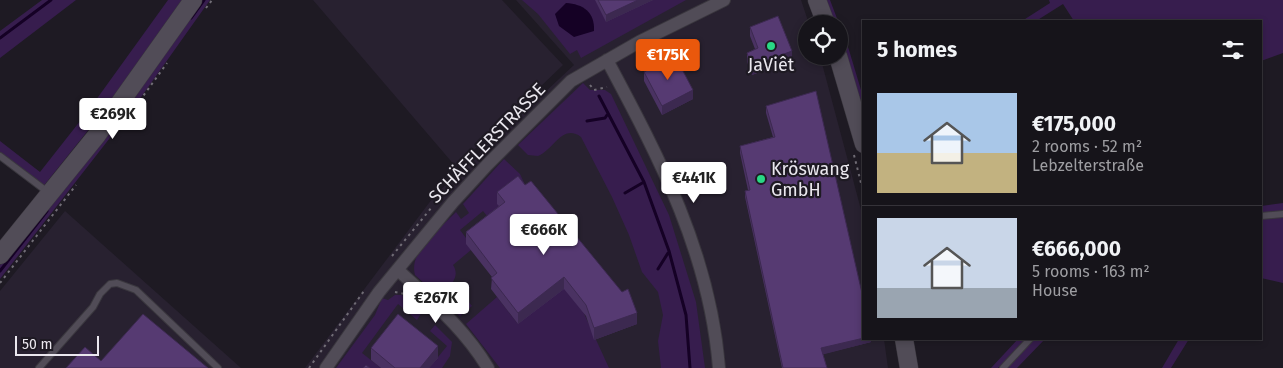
<!DOCTYPE html>
<meta charset="utf-8">
<style>
body{margin:0;font-family:"Fira Sans",sans-serif;background:#232127;color:#f1f3f6;height:100vh;display:flex;flex-direction:column;font-size:19px;white-space:nowrap}
*{box-sizing:border-box;margin:0}
p{font-size:16px;color:#9e9ea2}
.icon{flex:none;width:28px;height:28px;fill:none;stroke:currentColor;stroke-width:2;stroke-linecap:round;stroke-linejoin:round}
.map{position:relative;flex:1;overflow:hidden}
.drawer{position:absolute;left:862px;top:20px;width:400px;height:320px;display:flex;flex-direction:column;background:#16141a;border-radius:0px;box-shadow:0 2px 8px #0003,0 0 0 1px #353339}
.drawer>*{flex:none}
.buttons{position:absolute;left:798px;top:15px;display:grid;gap:10px}
.buttons a{display:grid;place-items:center;width:50px;height:50px;border-radius:50%;background:#16141a;box-shadow:0 2px 8px #0003,0 0 0 1px #353339;font-size:25px}
.scale{position:absolute;left:15px;bottom:12px;width:84px;box-sizing:border-box;padding-left:5px;border:2px solid #eae7ee;border-top:0;font-size:14px;line-height:18px;white-space:nowrap;color:#eae7ee;-webkit-text-stroke:4px #1e1a23;paint-order:stroke}
.price{position:absolute;translate:-50% -42px;padding:0 11px;border-radius:5px;background:#fff;color:#222;font-size:16px;line-height:32px;filter:drop-shadow(0 1px 2px #0008)}
.price::after{content:'';position:absolute;left:50%;top:30px;width:15px;height:11px;margin-left:-8px;background:inherit;clip-path:polygon(0 0,100% 0,50% 100%)}
.price.on{background:#ea580c;color:#fff}
ul{padding:0;list-style:none}
li{display:flex;align-items:center;gap:15px;height:125px;padding:0 15px}
li+li{border-top:1px solid #353339}
li span{display:grid;place-items:center;flex:none;width:140px;height:100px;border-radius:0px;color:#555}
li>.icon{margin-inline-start:auto}
span .icon{width:60px;height:60px;fill:#fffc;stroke-width:1}
li b{font-size:21px}
h2{display:flex;justify-content:space-between;align-items:center;height:60px;padding:0 15px;font-size:21px}
.map>svg:first-child{display:block}
.built{fill:#282130}
.green{fill:#371d4e}
.water{fill:#150125}
.lines{fill:none;stroke-linecap:round;stroke-linejoin:round}
.stream{stroke:#150125;stroke-width:3}
.lane-casing{stroke:#3a373e;stroke-width:8}
.street-casing{stroke:#3a373e;stroke-width:14}
.secondary-casing{stroke:#3a373e;stroke-width:19}
.path{stroke:#716d76;stroke-width:2;stroke-dasharray:2.5 4;stroke-linecap:butt}
.lane{stroke:#514c57;stroke-width:6}
.street{stroke:#514c57;stroke-width:12}
.secondary{stroke:#514c57;stroke-width:18}
.wall{fill:#4a3262}
.shaded-wall{fill:#3c2950}
.building{fill:#563a72;stroke:#3c2950}
.poi-dot{fill:#29d885;stroke:#1e1a23;stroke-width:2}
.labels{text-anchor:middle;stroke-width:4.5;stroke-linejoin:round;paint-order:stroke}
.poi-label{font-size:18px;fill:#eae7ee;stroke:#1e1a23}
.street-label{font-size:18px;fill:#eae7ee;stroke:#1e1a23}
</style>
<div class="map">
<svg width="1283" height="368" viewBox="0 0 1283 368">
<rect width="100%" height="100%" fill="#1e1a23"/>
<path class="built" d="M313,0H502L563,65L456,167Z
M516,0H801L809,24H806V56H820L864,221V339H884L888,368H305L435,195L574,65Z
M65,211L241,368H0V291Z"/>
<path class="green" d="M42,0H76L0,58V31Z
M168,0H182L98,118L42,188L0,156V141L40,172L88,111Z
M199,0H210L134,107L0,279V265L107,129Z
M522,0H686L581,58L577,50L570,54L538,14Z
M822,0H830L849,50L864,100V131L839,45V24H831Z
M1049,0H1283V53L1261,61V21H1074L1063,4L1036,21H1022L1050,3Z
M583,83L590,90H605L611,94L669,215L696,302L705,368H661L658,341L663,315L658,292L642,272L629,235L612,197L581,137C562,123 553,151 538,156L528,155L518,145Z
M504,159L520,174L609,368H500L466,324L497,297L518,324L493,223L483,211L460,230L469,242L471,250L453,265C459,274 454,281 448,289L452,294L459,289L472,306L460,316L415,275C408,251 441,228 456,212L461,219L469,213L463,204Z
M1283,203V283L1261,278V206Z
M395,295H402L422,312L417,320L398,304L362,353L381,368H336L375,315L382,298L388,300Z
M435,325L452,342L450,356L442,368H429L447,346L430,331Z
M1018,339H1025L998,368H991Z
M1033,339H1045L1017,368H1006Z
M1179,339H1189L1171,368H1162Z"/>
<path class="water" d="M566,3C583,4 595,12 594,31L574,37L559,26L555,14Z"/>
<g class="lines">
<path class="stream" d="M191,18L204,0
M0,38L51,0
M599,96L644,182L669,251L686,315L690,368
M587,121L605,118L607,115
M625,193L644,182
M658,269L668,253
M0,271L47,211"/>
<defs>
<path id="lane" d="M0,156L49,193
M1261,216L1283,214
M39,368L93,307L100,294L110,284L117,283L136,290L218,368
M1003,368L1030,339"/>
<path id="street" d="M607,60C660,159 710,254 719,368
M398,270C431,301 464,328 488,368
M326,368L379,292L453,202L487,165L571,81L639,42L724,0"/>
<path id="secondary" d="M817,0L826,24
M838,56L864,144
M0,255L97,135L193,0
M904,339L909,368"/>
</defs>
<use href="#lane" class="lane-casing"/>
<use href="#street" class="street-casing"/>
<use href="#secondary" class="secondary-casing"/>
<path class="path" d="M206,8L212,0
M590,85L594,90L607,87
M136,106L167,63
M482,152L542,91
M854,155L864,195
M392,256L432,207
M0,283L76,185
M395,292L405,294
M309,368L364,291"/>
<use href="#lane" class="lane"/>
<use href="#street" class="street"/>
<use href="#secondary" class="secondary"/>
</g>
<path class="wall" d="M595,0H653L606,22Z
M750,27L792,60L752,75L747,62V53L755,49L750,36Z
M644,72L693,99L662,115L644,81Z
M766,106L871,339V342L823,354L827,368H782L745,197V191L748,190L740,153V146L773,137L766,113Z
M497,192L637,324L594,340L586,316L564,289L518,324L491,289L492,277L466,244V232L499,206L497,204Z
M371,348L438,358L429,368H381L371,360Z"/>
<path class="shaded-wall" d="M638,0H653L606,22V15Z
M792,51V60L752,75V66Z
M693,90V99L662,115V106Z
M564,277V289L518,324V313Z
M637,313V324L594,340V328Z
M864,338V339H871V342L821,355V348Z
M438,346V358L429,368H420Z"/>
<path class="building" d="M598,0H638L606,15Z
M778,16L792,51L752,66L747,53L758,48L750,27Z
M675,56L693,90L662,106L644,72Z
M816,91L864,302V338L821,348L827,368H783L745,191L750,190L740,146L775,137L766,106Z
M518,176L525,185L531,181L622,292L628,289L637,313L594,328L586,305L564,277L518,313L491,278L497,273L466,232L505,202L497,192Z
M143,314L208,368H66L85,347L101,361Z
M398,314L438,346L420,368H395L371,348Z
M366,365L370,368H363Z"/>
<g class="poi-dot">
<circle cx="771" cy="46" r="5"/>
<circle cx="761" cy="179" r="5"/>
</g>
<g class="labels">
<g class="poi-label">
<text x="771" y="71">JaViêt</text>
<text x="771" y="175" text-anchor="start">Kröswang<tspan x="771" dy="21">GmbH</tspan></text>
</g>
<g class="street-label">
<text transform="translate(487 143) rotate(-46)" y="6">SCHÄFFLERSTRASSE</text>
</g>
</g>
</svg>
<div class="buttons">
<a><svg class="icon" aria-label="locate" viewBox="0 0 24 24"><circle cx="12" cy="12" r="6"/><path d="M12 2v4M12 18v4M2 12h4M18 12h4"/></svg></a>
</div>
<div class="scale">50 m</div>
<b class="price on" style="left:668px;top:81px">€175K</b>
<b class="price" style="left:113px;top:140px">€269K</b>
<b class="price" style="left:694px;top:204px">€441K</b>
<b class="price" style="left:544px;top:256px">€666K</b>
<b class="price" style="left:436px;top:324px">€267K</b>
<section class="drawer">
<h2>5 homes<svg class="icon" aria-label="filters" viewBox="0 0 24 24"><path d="M4 7h16M4 17h16"/><circle cx="9" cy="7" r="2"/><circle cx="15" cy="17" r="2"/></svg></h2>
<ul>
<li><span style="background:linear-gradient(#a9c7e8 60%,#c2b280 0)"><svg class="icon" aria-label="home" viewBox="0 0 24 24"><path d="M3 11l9-7 9 7M6 9v11h12V9"/></svg></span><div><b>€175,000</b><p>2 rooms · 52 m²</p><p>Lebzelterstraße</p></div></li>
<li><span style="background:linear-gradient(#c9d6e8 70%,#9aa5b1 0)"><svg class="icon" aria-label="home" viewBox="0 0 24 24"><path d="M3 11l9-7 9 7M6 9v11h12V9"/></svg></span><div><b>€666,000</b><p>5 rooms · 163 m²</p><p>House</p></div></li>
</ul>
</section>
</div>
